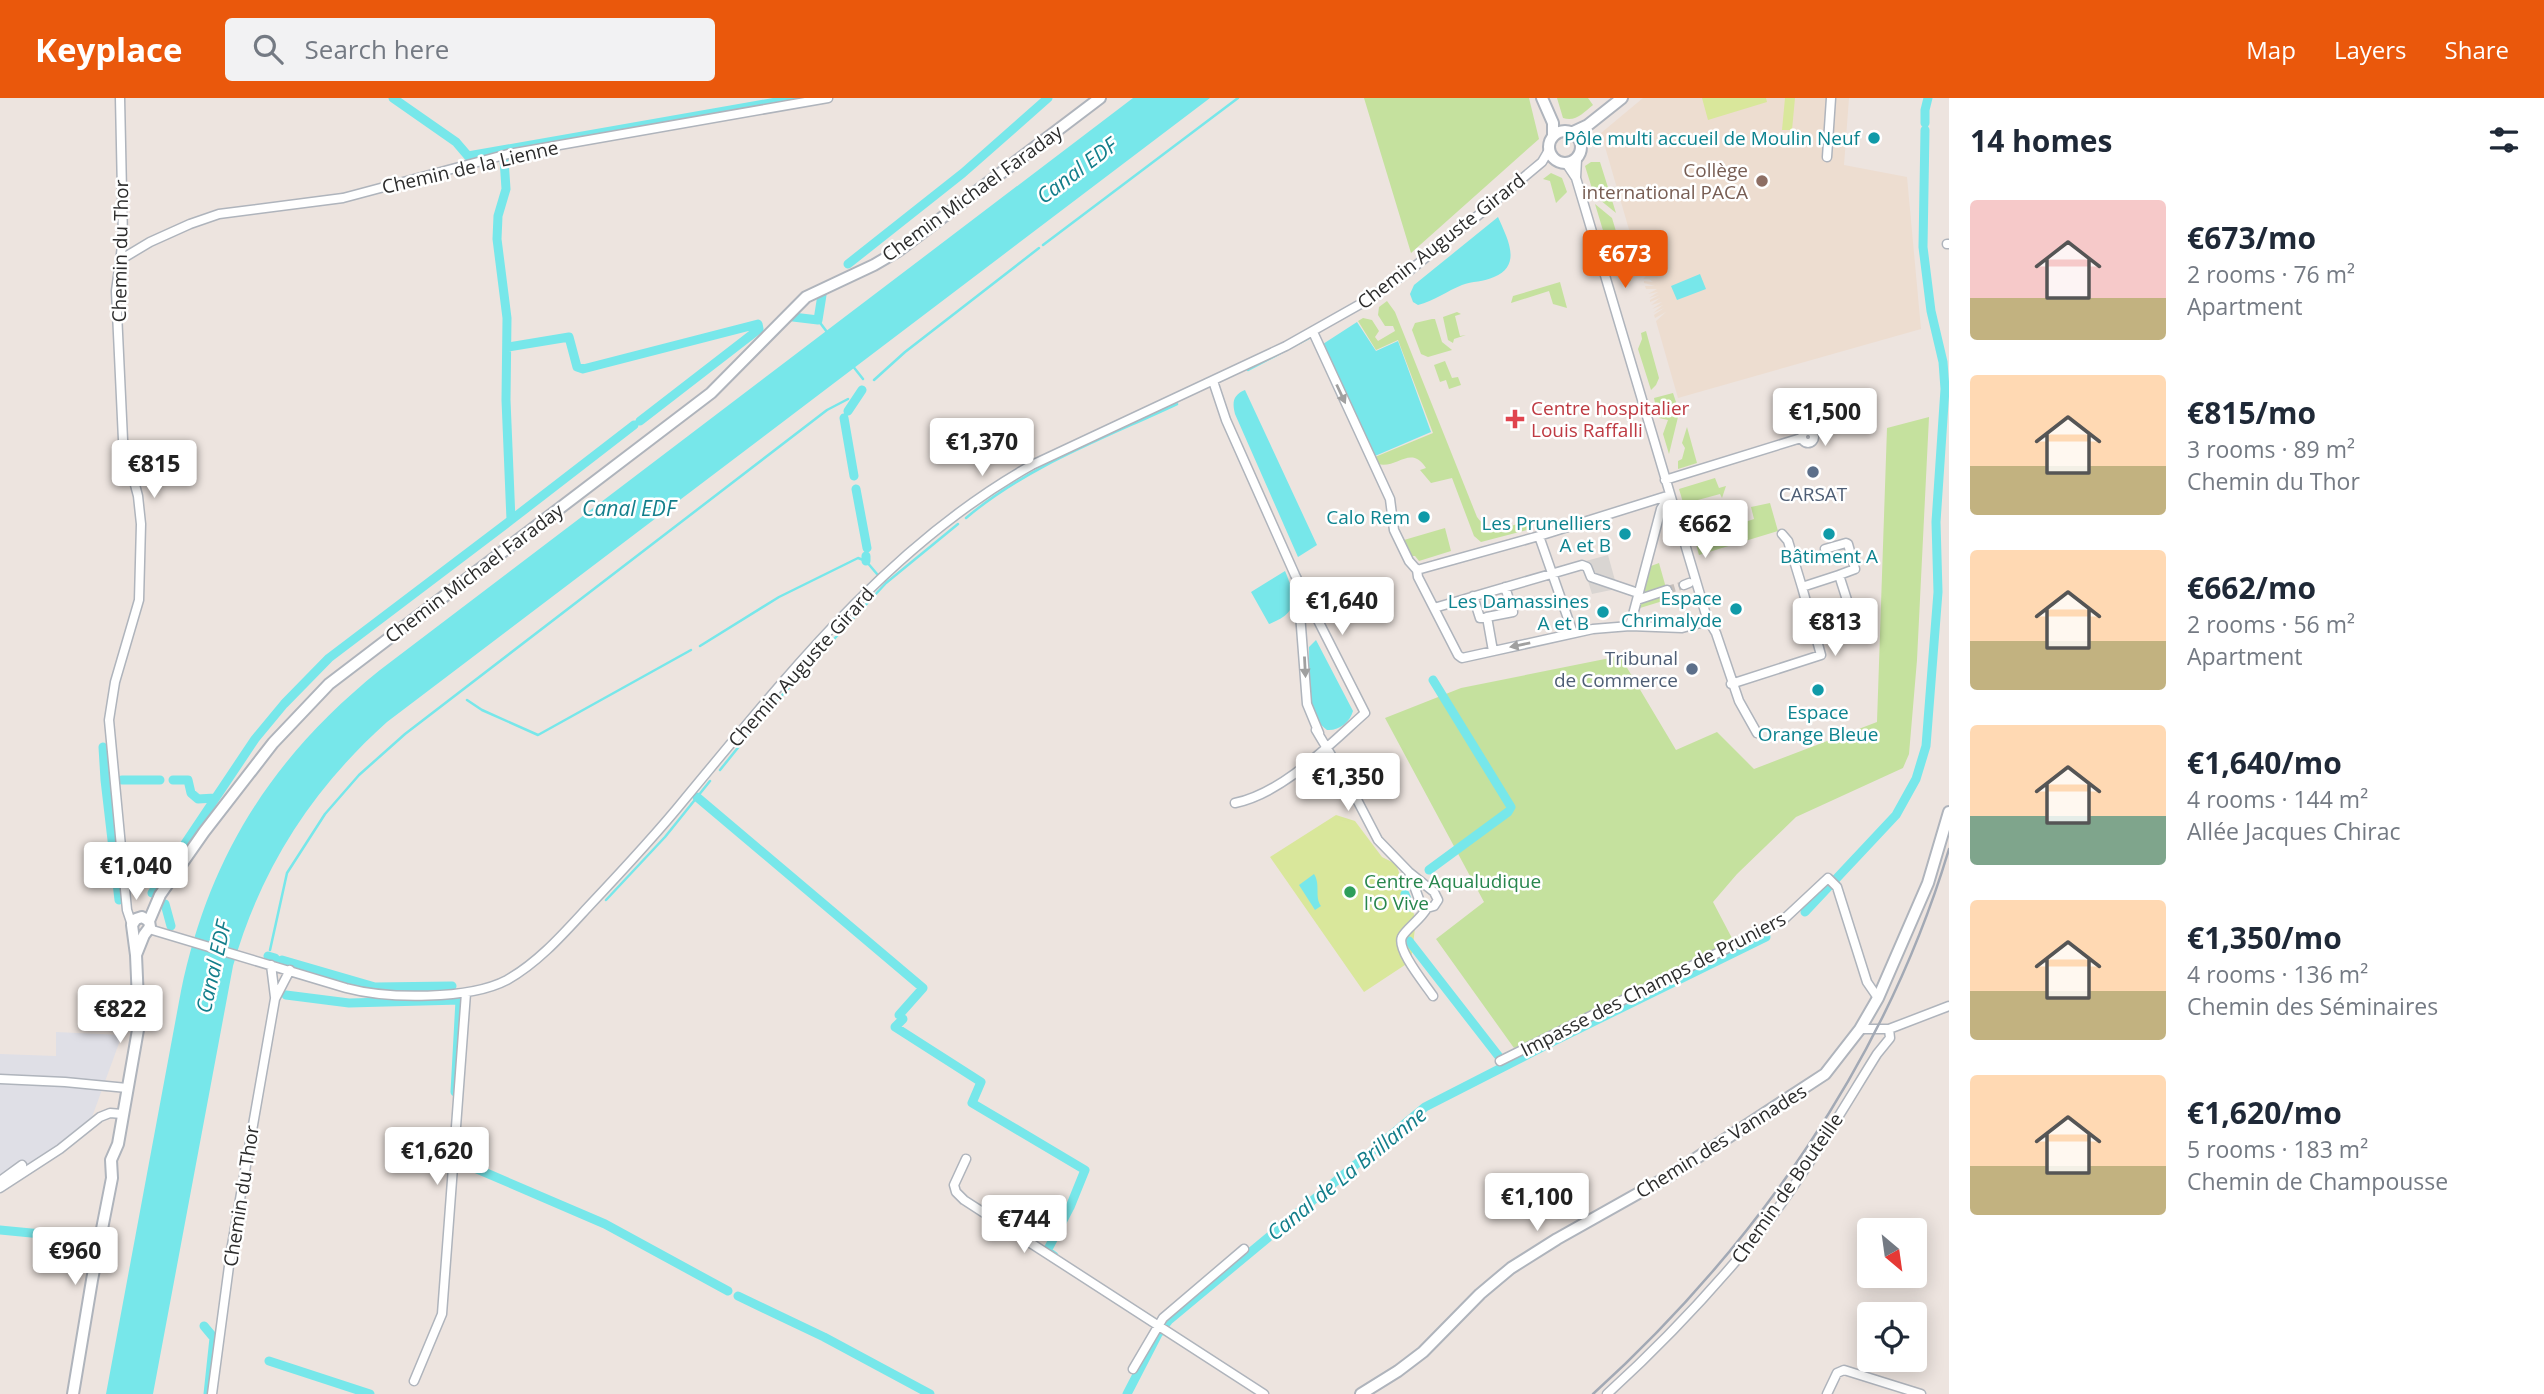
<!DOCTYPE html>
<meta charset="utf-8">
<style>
body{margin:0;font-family:"Open Sans",sans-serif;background:#f2f2f3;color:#1f2937;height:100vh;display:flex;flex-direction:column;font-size:26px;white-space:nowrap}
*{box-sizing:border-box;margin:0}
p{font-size:23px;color:#747a83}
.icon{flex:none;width:38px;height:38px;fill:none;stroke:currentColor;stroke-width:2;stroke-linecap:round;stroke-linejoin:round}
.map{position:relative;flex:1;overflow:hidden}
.sheet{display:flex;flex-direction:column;background:#fff;width:595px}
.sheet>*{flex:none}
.needle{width:46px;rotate:151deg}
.fabs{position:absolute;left:1857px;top:1120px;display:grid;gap:14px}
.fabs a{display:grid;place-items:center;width:70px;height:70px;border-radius:7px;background:#fff;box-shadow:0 4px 18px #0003;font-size:35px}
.price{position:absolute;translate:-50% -60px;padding:0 16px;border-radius:7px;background:#fff;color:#222;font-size:23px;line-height:46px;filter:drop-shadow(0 2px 4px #0008)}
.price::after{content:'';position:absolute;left:50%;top:42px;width:21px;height:16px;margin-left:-10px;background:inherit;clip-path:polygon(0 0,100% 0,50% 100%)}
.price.selected{background:#ea580c;color:#fff}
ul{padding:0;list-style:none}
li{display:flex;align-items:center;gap:21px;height:175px;padding:0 21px}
li span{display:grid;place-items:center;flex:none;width:196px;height:140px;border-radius:7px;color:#555}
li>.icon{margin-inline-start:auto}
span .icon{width:84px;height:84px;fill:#fffc;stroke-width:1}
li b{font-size:30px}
h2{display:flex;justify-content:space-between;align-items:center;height:84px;padding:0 21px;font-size:30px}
header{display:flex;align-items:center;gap:42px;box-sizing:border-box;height:98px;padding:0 35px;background:#ea580c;color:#fff}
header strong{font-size:33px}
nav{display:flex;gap:38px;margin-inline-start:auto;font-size:24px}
.search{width:490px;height:63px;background:#f2f2f3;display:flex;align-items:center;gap:18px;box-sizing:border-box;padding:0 24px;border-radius:7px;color:#747a83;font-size:26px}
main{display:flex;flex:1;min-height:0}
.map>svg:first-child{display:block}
.industrial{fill:#dfdfe6}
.education{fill:#edddd0}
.green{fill:#c5e19e}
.pitch{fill:#d9e79b}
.plaza{fill:#d9d5d2}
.water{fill:#77e7ea}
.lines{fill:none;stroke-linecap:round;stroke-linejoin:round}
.stream{stroke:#77e7ea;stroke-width:2.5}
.canal{stroke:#77e7ea;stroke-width:9}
.street-tunnel{stroke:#c6bfbb;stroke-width:8;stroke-dasharray:8 4;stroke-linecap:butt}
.street-casing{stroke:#afb4bc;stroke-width:11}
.secondary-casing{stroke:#afb4bc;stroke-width:14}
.street{stroke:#fff;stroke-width:8}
.secondary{stroke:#fff;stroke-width:10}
.rail{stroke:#a2a9b5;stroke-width:2.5}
.oneway{fill:#a0a0a0}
.culture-dot{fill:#0f9aa8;stroke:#fff;stroke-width:2.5}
.education-dot{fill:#8d6e63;stroke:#fff;stroke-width:2.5}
.health-dot{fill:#e0444e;stroke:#fff;stroke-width:2.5}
.service-dot{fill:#5c6f8a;stroke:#fff;stroke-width:2.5}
.leisure-dot{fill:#2e9e5b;stroke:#fff;stroke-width:2.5}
.labels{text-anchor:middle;stroke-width:5;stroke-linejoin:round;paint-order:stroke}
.culture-label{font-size:19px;fill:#0d838f;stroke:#fff;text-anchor:end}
.street-label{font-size:19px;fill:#2c2c2c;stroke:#fff}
.education-label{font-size:19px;fill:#785e54;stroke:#fff;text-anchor:end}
.health-label{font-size:19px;fill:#be3a42;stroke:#fff;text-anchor:start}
.service-label{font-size:19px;fill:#4e5e75;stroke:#fff}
.leisure-label{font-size:19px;fill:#27864d;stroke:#fff;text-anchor:start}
.water-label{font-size:21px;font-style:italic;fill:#137e8b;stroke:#fff}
</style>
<header>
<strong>Keyplace</strong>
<div class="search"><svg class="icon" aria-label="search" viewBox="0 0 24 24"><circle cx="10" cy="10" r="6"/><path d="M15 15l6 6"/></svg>Search here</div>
<nav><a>Map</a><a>Layers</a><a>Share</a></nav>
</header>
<main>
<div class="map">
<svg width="1949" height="1296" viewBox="0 0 1949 1296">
<rect width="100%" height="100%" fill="#ede4df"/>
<path class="industrial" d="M56,934L122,937L92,1019L55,1050L0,1085V956L56,958Z"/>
<path class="education" d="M1643,0H1849L1844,67L1907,79L1921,231L1678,300L1656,223L1666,214L1655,220L1654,217L1664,210L1653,215L1663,207L1652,211L1662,204L1651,207L1660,200L1650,204V202L1659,197L1649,200L1658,194L1648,196L1657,191H1646L1645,188H1655L1644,185V183L1653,184L1649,181H1643L1646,178L1641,173L1601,35Z"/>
<path class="green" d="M1364,0H1529L1539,41L1411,155Z
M1557,0H1588L1593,7C1583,15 1576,24 1563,20Z
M1591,64H1600L1616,115L1594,97L1585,68Z
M1551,75L1562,80L1567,94L1556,105L1550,83L1543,81Z
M1595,106L1612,120L1631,183L1626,184L1625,179L1615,172Z
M1560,184L1567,210L1553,206L1549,193L1511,205L1513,198Z
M1387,203L1395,214L1477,419C1491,438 1509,428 1528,423L1531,431L1481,444L1474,438L1452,380L1431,385L1420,372L1426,370C1411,346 1397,371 1378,366L1375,359L1433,335L1398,242L1376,252L1358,223L1363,220L1372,222L1379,233L1375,239L1378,243L1395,233L1393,228H1385L1378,217L1379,209Z
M1457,214L1461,216L1455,218L1460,238L1466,237L1454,241L1453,245L1448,242L1443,219Z
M1432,221H1435L1442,244L1452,252L1428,259L1421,256L1412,232L1415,225Z
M1646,233L1659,280L1656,287L1651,292L1638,251L1642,241L1641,235Z
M1445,263L1452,280L1458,279L1461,287L1449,291L1446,282L1440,284L1434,267Z
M1673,295L1679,313L1656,310L1654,300Z
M1658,317L1678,319L1669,356L1663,336L1668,322L1659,320Z
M1929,319L1917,562L1909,656L1903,670L1796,719L1737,776L1713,804L1734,844L1514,950L1436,841L1484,804L1385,620L1461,590L1620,558L1676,652L1717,634L1754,671L1877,624L1887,330Z
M1687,329L1697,365L1678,371V363L1682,361L1685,350L1682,345Z
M1715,380L1719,390L1726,388L1722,400L1720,396L1698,402L1701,414L1687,418L1679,391Z
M1770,405L1778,433L1699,457L1695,443L1740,430L1739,426L1754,421L1751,409Z
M1706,420L1709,431L1738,423L1739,425L1693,439L1689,425Z
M1445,430L1451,453L1419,463L1415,458H1412L1404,442Z
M1659,465L1668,497L1665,498L1666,502L1640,510L1651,468Z"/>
<path class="pitch" d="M1702,0H1766L1767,4L1708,22Z
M1785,0H1795L1792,32H1782Z
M1336,717L1355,723L1382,759L1396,766L1416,822L1411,863L1364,894L1270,759Z"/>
<path class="plaza" d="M1608,457L1616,486V491L1592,496L1582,464Z"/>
<path class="water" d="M1133,0H1210L387,624C312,691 260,772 233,868L153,1296H106L181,893C209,758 273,658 380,572Z
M1498,119C1507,140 1523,167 1494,179C1484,184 1472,183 1462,187C1447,193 1434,203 1418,207L1413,204L1410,196L1414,187Z
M1700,176L1706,191L1677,202L1671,188Z
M1357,224L1376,253L1398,243L1431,334L1375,358L1323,246Z
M1245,292L1317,447L1298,459L1235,316C1232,304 1233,297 1245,292Z
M1285,473C1296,499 1300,515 1269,526L1251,494Z
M1316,542L1353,613C1350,624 1339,633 1327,632C1305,617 1310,573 1309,549Z
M1314,776C1321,787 1314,798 1321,808L1315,812L1299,787Z"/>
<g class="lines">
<path class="stream" d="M1043,147L1238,0
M818,222L827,234
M852,267L863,281
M1248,272L1311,239
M874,282L905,254L1039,150
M966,420C1027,368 1105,340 1177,306
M700,548L779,499L858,460L866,463L877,476
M467,602L482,612L538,637L691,552
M773,607L886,485L958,426
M720,672L765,616
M606,802L665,739L710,683
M270,852L287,775L325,716L359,677L405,636L827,312L848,301"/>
<path class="canal" d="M393,0L456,44L468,58L799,0
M1925,25V12L1928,0
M504,61L506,91L498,118L497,141L507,220L506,302L511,422L634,327
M848,166L963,75L1048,0
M793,219L818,222L822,197
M508,249L569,239L577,269L583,271L758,226L759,231L640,323
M848,313L862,292
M844,320L854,378
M856,391L867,450
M866,458V463
M103,649L105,682H107
M105,682L119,802
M122,682H160
M173,682H188L191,695L198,701L215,700
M697,699L923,890L899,917
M1429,772L1508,714L1511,709L1433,582
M152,795L255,641L284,606L329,560L511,422
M1405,796L1410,809
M165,806L171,828
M1805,814L1896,717L1916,681L1926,648L1938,494L1936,424L1945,291L1943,264L1931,213L1923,149L1925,32
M1409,843L1500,960
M268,858L275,860
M282,862L375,889L452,888
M286,897L349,905L460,902L455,994
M903,921L895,929L981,984L972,1005L1085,1072L1070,1109L1047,1153L1054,1158
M456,1062L605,1126L728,1193
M0,1132L93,1141
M738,1198L824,1239L930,1296
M204,1228L214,1240L208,1296
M269,1263L370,1296
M1127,1296L1158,1236L1169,1222L1425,1009L1554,943L1766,839"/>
<path class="street-tunnel" d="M1667,492L1684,487"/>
<defs>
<path id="street" d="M120,0L123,141L116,193L123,342L138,398L141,426L139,502L115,584L109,622L127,812L132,827
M1827,59L1831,0
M1577,61L1576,80L1707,520L1716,535L1739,603L1757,635
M1566,65L1576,80
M1947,146H1949
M120,162L150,144L190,126L219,116L343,100L508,56L828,0
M1313,234L1390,401L1394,432L1409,463L1417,472
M1213,283L1226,322L1295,477L1365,615C1329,647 1283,695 1235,705
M1802 339a6 6 0 1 1 12 0a6 6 0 1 1-12 0Z
M1665,382L1801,340
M1782,436L1788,443L1802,489
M1539,438L1573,535
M1825,451L1846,445L1848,446L1855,471L1839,477
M1417,472L1418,479L1458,557L1462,560L1593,531L1630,528L1682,530L1708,523
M1417,472L1539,438L1670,397
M1684,487L1689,485
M1298,490L1307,606L1319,635
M1473,498L1480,520H1484
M1637,502L1667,492
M1434,510L1582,467L1587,469L1591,479L1638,495
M1630,528L1661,411L1670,397
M1493,553L1487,519L1513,514L1505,489
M1731,586L1821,557L1802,489L1839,477L1854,524
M1316,632L1353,694L1378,742L1409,774L1434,794L1438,802L1434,808L1427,810L1420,804L1409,774
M1427,810C1421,821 1405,832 1402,839C1396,852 1426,887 1433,898
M149,831L346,890C387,901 469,902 507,882C539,864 564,835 589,808C622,773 654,739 684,702C787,578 889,447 1032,367L1286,248L1364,204L1409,173L1481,115L1542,64L1549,52
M271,867L275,899
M1860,931H1889L1949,908
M1500,963L1782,823L1828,780L1837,789L1867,884L1878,900
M0,981L65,984L127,990
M966,1061L954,1087L956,1094L964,1102L1264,1296
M0,1083L22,1067
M0,1090L60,1051L100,1019L110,1015L122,1016
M1133,1271L1163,1220L1244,1151
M414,1283L442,1216L466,895
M212,1296L231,1153L275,901L290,872
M1607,1296C1661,1247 1711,1194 1757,1138C1802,1081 1839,1017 1877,956L1890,940L1889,931
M1827,1296L1837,1275L1844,1272L1921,1296"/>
<path id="secondary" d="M1542,0L1553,25V38
M1549 49a16 16 0 1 1 32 0a16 16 0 1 1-32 0Z
M1573,34L1588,27L1622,0
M149,823L160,797L204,734L273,645L329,586L711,295L806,199L874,167L898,153L1100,0
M73,1296L92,1182L112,1080L111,1062L118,1046L139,926L136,857L132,827L136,821L142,819L149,823L150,829L144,837L136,857
M1361,1296L1398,1273L1423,1254L1480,1196L1511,1170L1557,1141L1669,1078L1825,976L1860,931L1878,900L1928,785L1949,714"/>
</defs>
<use href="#street" class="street-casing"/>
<use href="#secondary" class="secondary-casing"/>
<use href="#street" class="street"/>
<use href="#secondary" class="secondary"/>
<path class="rail" d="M1593,1296C1755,1149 1886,962 1949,751"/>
</g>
<defs><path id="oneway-solid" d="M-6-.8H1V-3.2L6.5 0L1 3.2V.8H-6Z" transform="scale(1.75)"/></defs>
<g class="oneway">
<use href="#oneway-solid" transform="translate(1341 296) rotate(65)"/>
<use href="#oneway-solid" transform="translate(1520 547) rotate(168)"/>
<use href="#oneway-solid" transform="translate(1305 569) rotate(87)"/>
</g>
<g class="culture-dot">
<circle cx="1874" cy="40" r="7"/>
<circle cx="1424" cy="419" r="7"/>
<circle cx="1625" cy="436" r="7"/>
<circle cx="1829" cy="436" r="7"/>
<circle cx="1736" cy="511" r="7"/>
<circle cx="1603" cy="514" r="7"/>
<circle cx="1818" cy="592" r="7"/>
</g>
<circle class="education-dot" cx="1762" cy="83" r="7"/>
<path class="health-dot" d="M1511.5 310.5h7v7h7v7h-7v7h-7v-7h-7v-7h7z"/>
<g class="service-dot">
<circle cx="1813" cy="374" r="7"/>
<circle cx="1692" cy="571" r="7"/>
</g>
<circle class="leisure-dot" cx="1350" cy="794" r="7"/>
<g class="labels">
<g class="culture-label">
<text x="1860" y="47">Pôle multi accueil de Moulin Neuf</text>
<text x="1410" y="426">Calo Rem</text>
<text x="1611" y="432">Les Prunelliers<tspan x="1611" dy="22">A et B</tspan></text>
<text x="1829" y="465" text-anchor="middle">Bâtiment A</text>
<text x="1722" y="507">Espace<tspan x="1722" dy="22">Chrimalyde</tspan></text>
<text x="1589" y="510">Les Damassines<tspan x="1589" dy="22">A et B</tspan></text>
<text x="1818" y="621" text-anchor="middle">Espace<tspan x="1818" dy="22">Orange Bleue</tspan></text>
</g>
<g class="street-label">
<text transform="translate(470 69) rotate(-13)" y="7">Chemin de la Lienne</text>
<text transform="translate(972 95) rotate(-36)" y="7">Chemin Michael Faraday</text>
<text transform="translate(1441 143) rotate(-38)" y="7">Chemin Auguste Girard</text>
<text transform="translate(120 153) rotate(-89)" y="7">Chemin du Thor</text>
<text transform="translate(474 475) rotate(-37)" y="7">Chemin Michael Faraday</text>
<text transform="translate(801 569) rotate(-48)" y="7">Chemin Auguste Girard</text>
<text transform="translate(1653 886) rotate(-27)" y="7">Impasse des Champs de Pruniers</text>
<text transform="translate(1721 1043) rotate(-32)" y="7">Chemin des Vannades</text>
<text transform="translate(1787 1090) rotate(-55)" y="7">Chemin de Bouteille</text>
<text transform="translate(241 1098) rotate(-81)" y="7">Chemin du Thor</text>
</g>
<g class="education-label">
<text x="1748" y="79">Collège<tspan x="1748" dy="22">international PACA</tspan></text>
</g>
<g class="health-label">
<text x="1531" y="317">Centre hospitalier<tspan x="1531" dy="22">Louis Raffalli</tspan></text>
</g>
<g class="service-label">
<text x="1813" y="403">CARSAT</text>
<text x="1678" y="567" text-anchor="end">Tribunal<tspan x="1678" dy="22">de Commerce</tspan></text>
</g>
<g class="leisure-label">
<text x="1364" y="790">Centre Aqualudique<tspan x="1364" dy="22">l'O Vive</tspan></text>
</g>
<g class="water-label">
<text transform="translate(1077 73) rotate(-37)" y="7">Canal EDF</text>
<text x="629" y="418">Canal EDF</text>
<text transform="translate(214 869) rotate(-77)" y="7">Canal EDF</text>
<text transform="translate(1347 1076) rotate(-39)" y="7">Canal de La Brillanne</text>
</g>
</g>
</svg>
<div class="fabs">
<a><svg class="needle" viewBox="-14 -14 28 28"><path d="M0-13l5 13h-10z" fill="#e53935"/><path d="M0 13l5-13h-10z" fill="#747a83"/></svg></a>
<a><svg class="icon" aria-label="locate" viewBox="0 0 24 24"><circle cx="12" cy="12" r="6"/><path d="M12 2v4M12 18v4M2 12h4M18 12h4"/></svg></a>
</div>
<b class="price selected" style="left:1625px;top:192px">€673</b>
<b class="price" style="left:1825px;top:350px">€1,500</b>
<b class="price" style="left:982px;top:380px">€1,370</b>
<b class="price" style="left:154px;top:402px">€815</b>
<b class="price" style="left:1705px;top:462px">€662</b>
<b class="price" style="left:1342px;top:539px">€1,640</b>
<b class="price" style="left:1835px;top:560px">€813</b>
<b class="price" style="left:1348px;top:715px">€1,350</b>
<b class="price" style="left:136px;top:804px">€1,040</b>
<b class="price" style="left:120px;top:947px">€822</b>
<b class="price" style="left:437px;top:1089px">€1,620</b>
<b class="price" style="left:1537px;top:1135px">€1,100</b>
<b class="price" style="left:1024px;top:1157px">€744</b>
<b class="price" style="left:75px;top:1189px">€960</b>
</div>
<section class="sheet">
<h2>14 homes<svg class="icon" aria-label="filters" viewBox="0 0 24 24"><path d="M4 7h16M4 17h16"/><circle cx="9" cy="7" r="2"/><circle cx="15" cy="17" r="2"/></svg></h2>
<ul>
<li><span style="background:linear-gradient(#f6c9c9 70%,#c2b280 0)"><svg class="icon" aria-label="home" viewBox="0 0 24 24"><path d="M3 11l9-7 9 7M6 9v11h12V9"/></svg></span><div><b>€673/mo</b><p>2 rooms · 76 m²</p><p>Apartment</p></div></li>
<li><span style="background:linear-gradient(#ffd9b3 65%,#c2b280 0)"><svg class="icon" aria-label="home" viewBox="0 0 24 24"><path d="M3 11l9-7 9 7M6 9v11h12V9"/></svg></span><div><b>€815/mo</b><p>3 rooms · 89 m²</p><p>Chemin du Thor</p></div></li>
<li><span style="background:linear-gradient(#ffd9b3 65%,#c2b280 0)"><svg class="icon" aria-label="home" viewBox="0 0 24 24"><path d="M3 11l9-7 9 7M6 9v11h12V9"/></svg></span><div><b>€662/mo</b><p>2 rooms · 56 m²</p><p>Apartment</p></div></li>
<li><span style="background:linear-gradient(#ffd9b3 65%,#7fa58c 0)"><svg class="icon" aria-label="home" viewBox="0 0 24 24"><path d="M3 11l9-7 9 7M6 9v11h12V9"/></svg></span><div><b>€1,640/mo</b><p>4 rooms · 144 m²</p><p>Allée Jacques Chirac</p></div></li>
<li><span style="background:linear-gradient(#ffd9b3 65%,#c2b280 0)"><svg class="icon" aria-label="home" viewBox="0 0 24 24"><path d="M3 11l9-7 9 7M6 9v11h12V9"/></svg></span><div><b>€1,350/mo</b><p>4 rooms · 136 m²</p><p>Chemin des Séminaires</p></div></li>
<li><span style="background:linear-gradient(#ffd9b3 65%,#c2b280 0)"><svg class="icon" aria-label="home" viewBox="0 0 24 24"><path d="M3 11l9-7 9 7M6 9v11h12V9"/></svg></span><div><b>€1,620/mo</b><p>5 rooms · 183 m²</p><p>Chemin de Champousse</p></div></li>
</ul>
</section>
</main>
